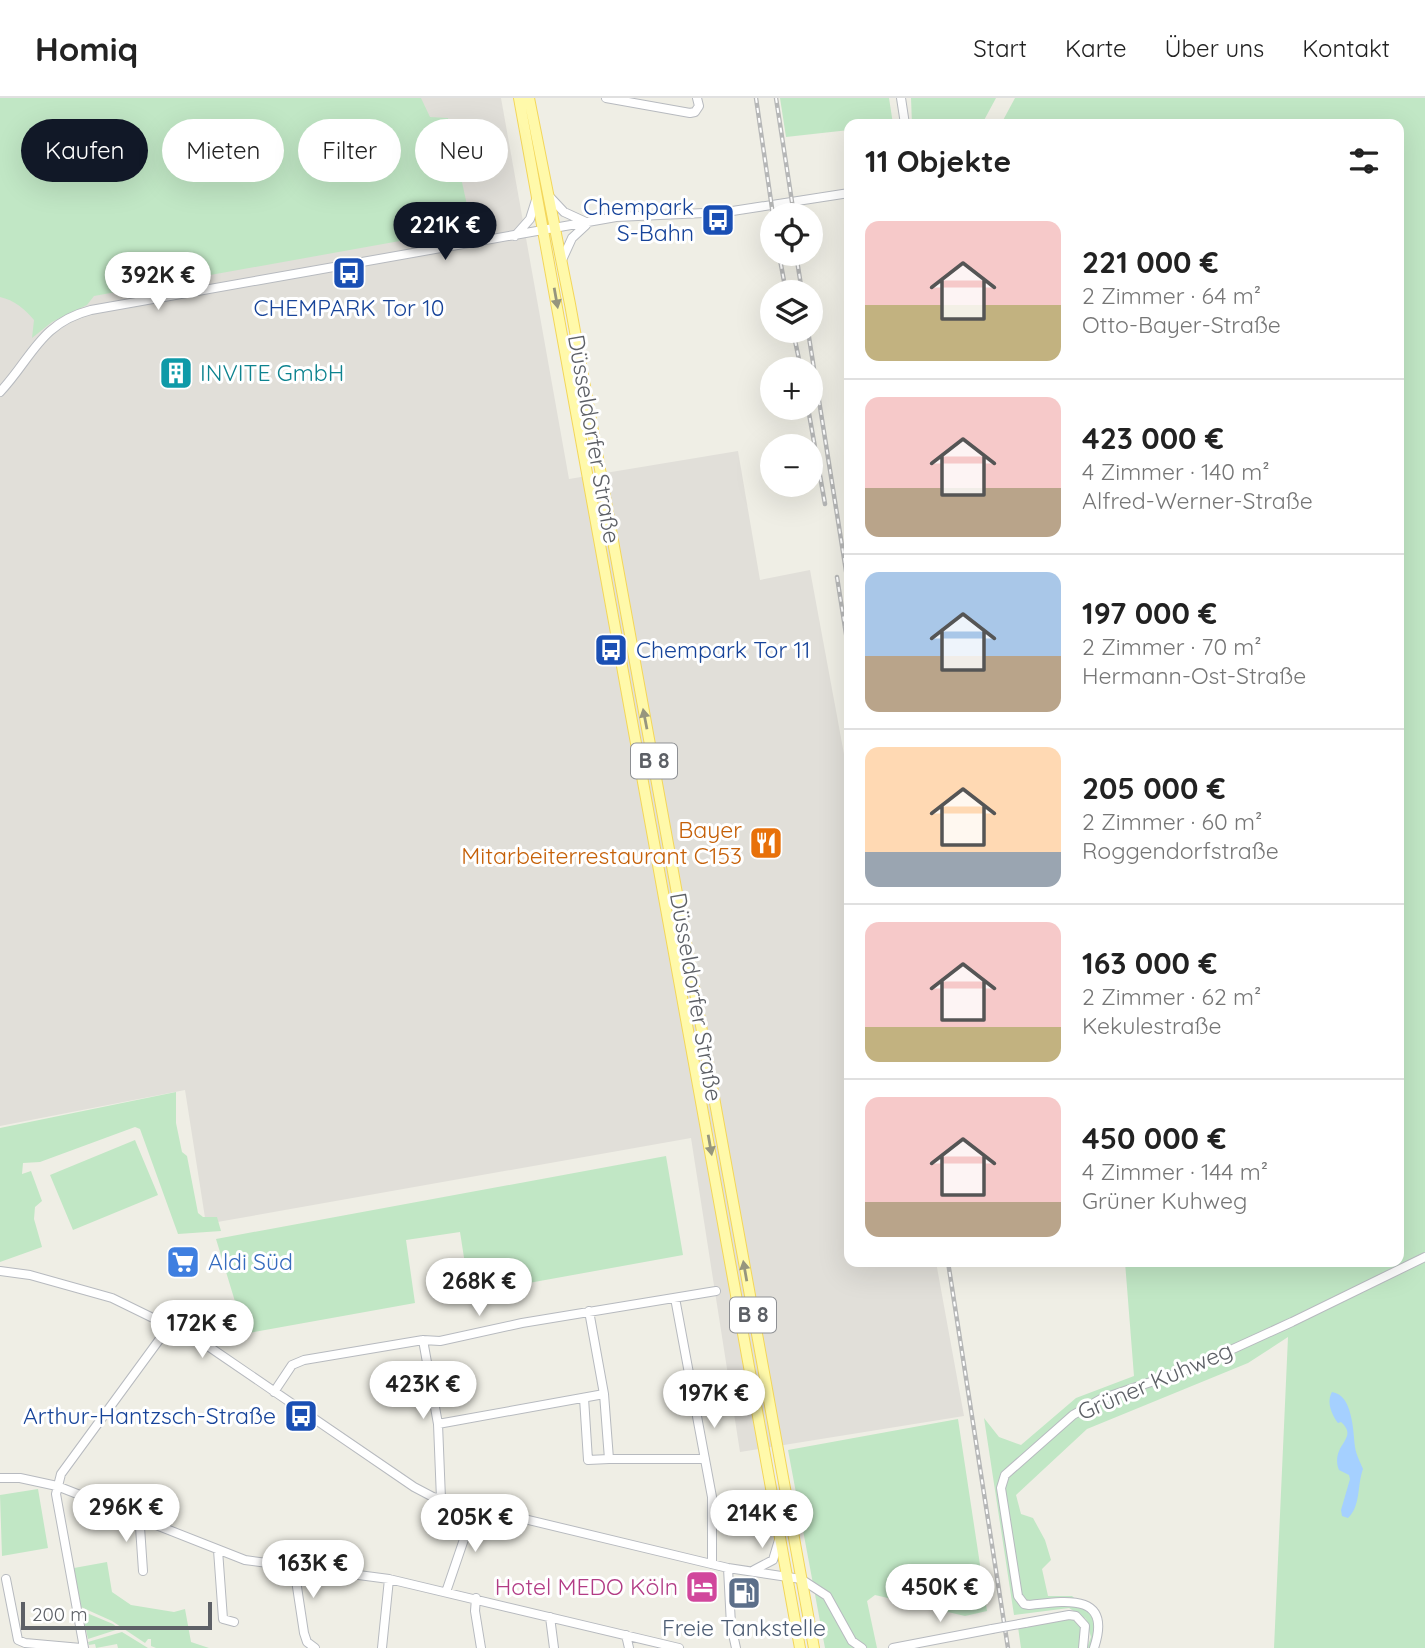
<!DOCTYPE html>
<html lang="de">
<meta charset="utf-8">
<style>
body{margin:0;font-family:Quicksand,sans-serif;background:#f6f6f6;color:#222;height:100vh;display:flex;flex-direction:column;font-size:26px;white-space:nowrap}
*{box-sizing:border-box;margin:0}
p{font-size:23px;color:#767676}
.icon{flex:none;width:38px;height:38px;fill:none;stroke:currentColor;stroke-width:2;stroke-linecap:round;stroke-linejoin:round}
.map{position:relative;flex:1;overflow:hidden}
.drawer{position:absolute;left:844px;top:21px;width:560px;height:1148px;display:flex;flex-direction:column;background:#fff;border-radius:14px;box-shadow:0 7px 28px #0002}
.drawer>*{flex:none}
.hud{position:absolute;left:21px;top:21px;width:665px;height:63px;display:flex;gap:14px}
.buttons{position:absolute;left:760px;top:105px;display:grid;gap:14px}
.buttons a{display:grid;place-items:center;width:63px;height:63px;border-radius:50%;background:#fff;box-shadow:0 7px 28px #0002;font-size:35px}
.scale{position:absolute;left:21px;bottom:18px;width:191px;box-sizing:border-box;padding-left:7px;border:4px solid #5d6066;border-top:0;font-size:19px;line-height:24px;white-space:nowrap;color:#5d6066;-webkit-text-stroke:5px #fff;paint-order:stroke}
.price{position:absolute;translate:-50% -60px;padding:0 16px;border-radius:24px;background:#fff;color:#222;font-size:23px;line-height:46px;filter:drop-shadow(0 2px 4px #0008)}
.price::after{content:'';position:absolute;left:50%;top:42px;width:21px;height:16px;margin-left:-10px;background:inherit;clip-path:polygon(0 0,100% 0,50% 100%)}
.price.selected{background:#111827;color:#fff}
ul{padding:0;list-style:none}
li{display:flex;align-items:center;gap:21px;height:175px;padding:0 21px}
li+li{border-top:2px solid #e0e0e0}
li span{display:grid;place-items:center;flex:none;width:196px;height:140px;border-radius:14px;color:#555}
li>.icon{margin-inline-start:auto}
span .icon{width:84px;height:84px;fill:#fffc;stroke-width:1}
li b{font-size:30px}
h2{display:flex;justify-content:space-between;align-items:center;height:84px;padding:0 21px;font-size:30px}
.pill{padding:0 24px;border-radius:32px;background:#fff;box-shadow:0 7px 28px #0002;font-size:24px;line-height:63px}
.pill.selected{background:#111827;color:#fff}
header{display:flex;align-items:center;gap:42px;box-sizing:border-box;height:98px;padding:0 35px;background:#fff;border-bottom:2px solid #e0e0e0}
header strong{font-size:33px}
nav{display:flex;gap:38px;margin-inline-start:auto;font-size:24px}
.map>svg:first-child{display:block}
.industrial{fill:#e1dfd9}
.green{fill:#c1e7c5}
.water{fill:#a5d0ff}
.lines{fill:none;stroke-linecap:round;stroke-linejoin:round}
.minor-casing{stroke:#b7babf;stroke-width:10}
.major-casing{stroke:#f3d65a;stroke-width:12}
.minor{stroke:#fff;stroke-width:8}
.major{stroke:#fff9aa;stroke-width:10}
.rail-casing{stroke:#b6b7b7;stroke-width:4.5}
.rail{stroke:#fff;stroke-width:2;stroke-dasharray:5;stroke-linecap:butt}
.minor-bridge-casing{stroke:#b7babf;stroke-width:10;stroke-linecap:butt}
.minor-bridge{stroke:#fff;stroke-width:8}
.oneway{fill:#96967e}
.labels{text-anchor:middle;stroke-width:6;stroke-linejoin:round;paint-order:stroke}
.shield{fill:#fff;stroke:#8e9094;stroke-width:2}
.shield-label{font-size:21px;font-weight:bold;fill:#5d6066}
.transit-label{font-size:23px;fill:#164399;stroke:#fff;text-anchor:end}
.culture-label{font-size:23px;fill:#0d838f;stroke:#fff;text-anchor:start}
.street-label{font-size:23px;fill:#5d6066;stroke:#fff}
.food-label{font-size:23px;fill:#c56008;stroke:#fff;text-anchor:end}
.shop-label{font-size:23px;fill:#366cbe;stroke:#fff;text-anchor:start}
.hotel-label{font-size:23px;fill:#b23c85;stroke:#fff;text-anchor:end}
.service-label{font-size:23px;fill:#4e5e75;stroke:#fff}
</style>
<header>
<strong>Homiq</strong>
<nav><a>Start</a><a>Karte</a><a>Über uns</a><a>Kontakt</a></nav>
</header>
<div class="map">
<svg width="1425" height="1550" viewBox="0 0 1425 1550">
<rect width="100%" height="100%" fill="#efeee5"/>
<path class="industrial" d="M0,0H501L569,381L738,353L760,482L810,472L849,683V1164H936L964,1318L740,1354L691,1040L206,1126L185,992L0,1028Z"/>
<path class="green" d="M0,0H421L430,19L448,20L472,130L94,198L87,207L52,224L32,240L34,222C25,211 14,202 0,199Z
M780,0H889L893,26H849V32L786,39Z
M911,0H996L982,26H912Z
M1015,0H1425V1550H1274L1288,1239L1248,1265L1087,1331L1016,1397L1021,1416L1033,1420L1045,1442L1051,1462L1042,1471L1048,1498H1072C1094,1517 1100,1521 1091,1550H1087L1091,1539L1086,1521L1069,1510L1014,1517L984,1320L999,1339L1021,1347L1076,1300L1134,1278L1125,1164H1398V26H1001Z
M176,994V1025L182,1054L187,1058L198,1115L203,1119H217L221,1133L178,1136L140,1031L135,1029L40,1064L23,1065L22,1076L31,1073L42,1103L35,1109L34,1121L42,1149L0,1164V1030Z
M135,1042L158,1097L73,1132L50,1077Z
M666,1058L683,1157L474,1195L471,1167L465,1166L460,1134L406,1142L415,1205L238,1237L237,1210L216,1141Z
M958,1321L987,1513L965,1518L875,1497L867,1503L877,1550H825L788,1352Z
M38,1391L48,1450L2,1458L0,1397Z
M107,1464L112,1494L131,1507L174,1514L185,1511L191,1544L209,1550H156L151,1548V1541H148L145,1545L112,1523L81,1509L74,1470Z
M82,1513L113,1526L119,1531L88,1541Z
M1060,1520H1076L1081,1530L1080,1550H1021L1018,1529Z
M122,1534L148,1550H118L117,1546L96,1550L95,1546L89,1547L88,1544Z"/>
<path class="water" d="M1332,1294C1353,1297 1353,1333 1355,1349C1356,1356 1360,1364 1363,1371C1357,1387 1361,1408 1348,1420L1342,1418L1341,1412L1350,1381L1349,1377L1339,1372C1330,1346 1360,1341 1341,1324L1338,1325C1332,1317 1326,1304 1332,1294Z"/>
<g class="lines">
<defs>
<path id="minor" d="M606,0L690,15L695,14L699,8L697,0
M901,0L905,26
M549,98L564,114L588,125
M515,138L530,121L536,102
M562,162L572,140L586,127
M0,294C32,260 40,225 91,212L616,119L726,114L849,95
M0,1173L30,1177L112,1200L202,1244L414,1389L433,1399L728,1470L801,1481L827,1498L852,1543L862,1550
M675,1200L712,1399V1466
M423,1242L438,1326L441,1401
M274,1294L292,1267L304,1262L423,1242L440,1243L522,1225L716,1193
M584,1300L588,1362L609,1361L604,1296L589,1213
M438,1326L604,1296
M609,1361H705
M0,1380H20L57,1388L245,1462L389,1481L679,1550
M142,1422L140,1429L143,1473
M218,1452L223,1521L234,1524
M294,1469L304,1535L307,1544L315,1550
M728,1470L731,1527L736,1550
M754,1472L773,1462L779,1442
M6,1481L18,1542L25,1545L81,1550
M446,1494L475,1409
M476,1500L475,1513L481,1550
M550,1519L554,1550
M1025,1525L1069,1517L1076,1518L1085,1528L1083,1550
M626,1537L629,1550
M84,1550L56,1396L61,1376L170,1227
M382,1550L389,1481
M893,1550L992,1531
M1094,1550C1113,1494 1064,1503 1029,1507L1024,1506L1018,1498L1001,1390L1005,1377L1073,1317L1101,1301L1189,1271L1292,1224L1425,1159"/>
<path id="major" d="M519,0L800,1550
M529,0L570,206L814,1550"/>
</defs>
<use href="#minor" class="minor-casing"/>
<use href="#major" class="major-casing"/>
<use href="#minor" class="minor"/>
<use href="#major" class="major"/>
<defs>
<path id="rail" d="M756,0L773,117
M776,0L794,117
M779,156L786,194
M796,156L802,194
M793,233L801,271
M808,233L849,492
M808,310L825,406
M837,479L849,555
M948,1164L1008,1550"/>
</defs>
<use href="#rail" class="rail-casing"/>
<use href="#rail" class="rail"/>
<defs>
<path id="minor-bridge" d="M992,1531L1025,1525"/>
</defs>
<use href="#minor-bridge" class="minor-bridge-casing"/>
<use href="#minor-bridge" class="minor-bridge"/>
</g>
<defs><path id="oneway-solid" d="M-6-.8H1V-3.2L6.5 0L1 3.2V.8H-6Z" transform="scale(1.75)"/></defs>
<g class="oneway">
<use href="#oneway-solid" transform="translate(556 200) rotate(80)"/>
<use href="#oneway-solid" transform="translate(645 621) rotate(-101)"/>
<use href="#oneway-solid" transform="translate(710 1047) rotate(80)"/>
<use href="#oneway-solid" transform="translate(745 1173) rotate(-100)"/>
</g>
<defs>
<symbol id="bus-square" viewBox="-11 -11 22 22"><rect x="-9" y="-9" width="18" height="18" rx="4" fill="#1a4fb4" stroke="#fff"/><path d="M-5-6H5V4H4V6H2V4H-2V6H-4V4H-5ZM-3.5-4V0h7V-4ZM-3.5 1.2v1.5H-2V1.2ZM2 1.2v1.5H3.5V1.2Z" fill="#fff"/></symbol>
<symbol id="building-square" viewBox="-11 -11 22 22"><rect x="-9" y="-9" width="18" height="18" rx="4" fill="#0f9aa8" stroke="#fff"/><path d="M-4-6H4V6H1V3H-1V6H-4ZM-2.5-4.3h1.7v1.8h-1.7ZM.8-4.3h1.7v1.8H.8ZM-2.5-1h1.7V.8h-1.7ZM.8-1h1.7V.8H.8Z" fill="#fff"/></symbol>
<symbol id="restaurant-square" viewBox="-11 -11 22 22"><rect x="-9" y="-9" width="18" height="18" rx="4" fill="#e8710a" stroke="#fff"/><path d="M-5-6h1v4h1v-4h1v4h1v-4h1v5L-1.5 .5V6h-2V.5L-5-1ZM5-6V6H3V1.5H1.5Q1.5-4 5-6Z" fill="#fff"/></symbol>
<symbol id="supermarket-square" viewBox="-11 -11 22 22"><rect x="-9" y="-9" width="18" height="18" rx="4" fill="#3f7fe0" stroke="#fff"/><path d="M-6-5.5h2.5l.6 2H6L4.5 2H-2.5L-4.4-4H-6ZM-1.5 3.2a1.3 1.3 0 1 0 .1 0ZM3 3.2a1.3 1.3 0 1 0 .1 0Z" fill="#fff"/></symbol>
<symbol id="hotel-square" viewBox="-11 -11 22 22"><rect x="-9" y="-9" width="18" height="18" rx="4" fill="#d1479c" stroke="#fff"/><path d="M-6-4.5h1.5V1H6V5H4.5V3h-9V5H-6ZM-4 0a1.8 1.8 0 1 1 3.6 0ZM.5 0V-2.5h3Q6-2.5 6 0Z" fill="#fff"/></symbol>
<symbol id="fuel-square" viewBox="-11 -11 22 22"><rect x="-9" y="-9" width="18" height="18" rx="4" fill="#5c6f8a" stroke="#fff"/><path d="M-5.5-6h7V0h2V4h1.3V-2.5L3-4.5l.8-.8L6-3V5H2.5V1h-1V6h-7ZM-4.2-4.7v3.2H.2V-4.7Z" fill="#fff"/></symbol>
</defs>
<g fill-rule="evenodd">
<use href="#bus-square" x="699" y="103" width="38" height="38"/>
<use href="#bus-square" x="330" y="156" width="38" height="38"/>
<use href="#building-square" x="157" y="256" width="38" height="38"/>
<use href="#bus-square" x="592" y="533" width="38" height="38"/>
<use href="#restaurant-square" x="747" y="726" width="38" height="38"/>
<use href="#supermarket-square" x="164" y="1145" width="38" height="38"/>
<use href="#bus-square" x="282" y="1299" width="38" height="38"/>
<use href="#hotel-square" x="683" y="1470" width="38" height="38"/>
<use href="#fuel-square" x="725" y="1476" width="38" height="38"/>
</g>
<g class="labels">
<g class="shield">
<rect x="631" y="645.5" width="46" height="35" rx="5"/>
<rect x="730" y="1199.5" width="46" height="35" rx="5"/>
</g>
<g class="shield-label">
<text x="654" y="670">B 8</text>
<text x="753" y="1224">B 8</text>
</g>
<g class="transit-label">
<text x="694" y="117">Chempark<tspan x="694" dy="26">S-Bahn</tspan></text>
<text x="349" y="218" text-anchor="middle">CHEMPARK Tor 10</text>
<text x="636" y="560" text-anchor="start">Chempark Tor 11</text>
<text x="276" y="1326">Arthur-Hantzsch-Straße</text>
</g>
<g class="culture-label">
<text x="200" y="283">INVITE GmbH</text>
</g>
<g class="street-label">
<text transform="translate(594 341) rotate(80)" y="8">Düsseldorfer Straße</text>
<text transform="translate(696 899) rotate(80)" y="8">Düsseldorfer Straße</text>
<text transform="translate(1155 1283) rotate(-23)" y="8">Grüner Kuhweg</text>
</g>
<g class="food-label">
<text x="742" y="740">Bayer<tspan x="742" dy="26">Mitarbeiterrestaurant C153</tspan></text>
</g>
<g class="shop-label">
<text x="208" y="1172">Aldi Süd</text>
</g>
<g class="hotel-label">
<text x="678" y="1497">Hotel MEDO Köln</text>
</g>
<g class="service-label">
<text x="744" y="1538">Freie Tankstelle</text>
</g>
</g>
</svg>
<div class="buttons">
<a><svg class="icon" aria-label="locate" viewBox="0 0 24 24"><circle cx="12" cy="12" r="6"/><path d="M12 2v4M12 18v4M2 12h4M18 12h4"/></svg></a>
<a><svg class="icon" aria-label="layers" viewBox="0 0 24 24"><path d="M12 4l9 5-9 5-9-5zM3 14l9 5 9-5"/></svg></a>
<a>+</a>
<a>−</a>
</div>
<div class="scale">200 m</div>
<b class="price selected" style="left:445px;top:164px">221K €</b>
<b class="price" style="left:158px;top:214px">392K €</b>
<b class="price" style="left:479px;top:1220px">268K €</b>
<b class="price" style="left:202px;top:1262px">172K €</b>
<b class="price" style="left:423px;top:1323px">423K €</b>
<b class="price" style="left:714px;top:1332px">197K €</b>
<b class="price" style="left:126px;top:1446px">296K €</b>
<b class="price" style="left:762px;top:1452px">214K €</b>
<b class="price" style="left:475px;top:1456px">205K €</b>
<b class="price" style="left:313px;top:1502px">163K €</b>
<b class="price" style="left:940px;top:1526px">450K €</b>
<div class="hud">
<a class="pill selected">Kaufen</a>
<a class="pill">Mieten</a>
<a class="pill">Filter</a>
<a class="pill">Neu</a>
</div>
<section class="drawer">
<h2>11 Objekte<svg class="icon" aria-label="filters" viewBox="0 0 24 24"><path d="M4 7h16M4 17h16"/><circle cx="9" cy="7" r="2"/><circle cx="15" cy="17" r="2"/></svg></h2>
<ul>
<li><span style="background:linear-gradient(#f6c9c9 60%,#c2b280 0)"><svg class="icon" aria-label="home" viewBox="0 0 24 24"><path d="M3 11l9-7 9 7M6 9v11h12V9"/></svg></span><div><b>221 000 €</b><p>2 Zimmer · 64 m²</p><p>Otto-Bayer-Straße</p></div></li>
<li><span style="background:linear-gradient(#f6c9c9 65%,#b9a48a 0)"><svg class="icon" aria-label="home" viewBox="0 0 24 24"><path d="M3 11l9-7 9 7M6 9v11h12V9"/></svg></span><div><b>423 000 €</b><p>4 Zimmer · 140 m²</p><p>Alfred-Werner-Straße</p></div></li>
<li><span style="background:linear-gradient(#a9c7e8 60%,#b9a48a 0)"><svg class="icon" aria-label="home" viewBox="0 0 24 24"><path d="M3 11l9-7 9 7M6 9v11h12V9"/></svg></span><div><b>197 000 €</b><p>2 Zimmer · 70 m²</p><p>Hermann-Ost-Straße</p></div></li>
<li><span style="background:linear-gradient(#ffd9b3 75%,#9aa5b1 0)"><svg class="icon" aria-label="home" viewBox="0 0 24 24"><path d="M3 11l9-7 9 7M6 9v11h12V9"/></svg></span><div><b>205 000 €</b><p>2 Zimmer · 60 m²</p><p>Roggendorfstraße</p></div></li>
<li><span style="background:linear-gradient(#f6c9c9 75%,#c2b280 0)"><svg class="icon" aria-label="home" viewBox="0 0 24 24"><path d="M3 11l9-7 9 7M6 9v11h12V9"/></svg></span><div><b>163 000 €</b><p>2 Zimmer · 62 m²</p><p>Kekulestraße</p></div></li>
<li><span style="background:linear-gradient(#f6c9c9 75%,#b9a48a 0)"><svg class="icon" aria-label="home" viewBox="0 0 24 24"><path d="M3 11l9-7 9 7M6 9v11h12V9"/></svg></span><div><b>450 000 €</b><p>4 Zimmer · 144 m²</p><p>Grüner Kuhweg</p></div></li>
</ul>
</section>
</div>
